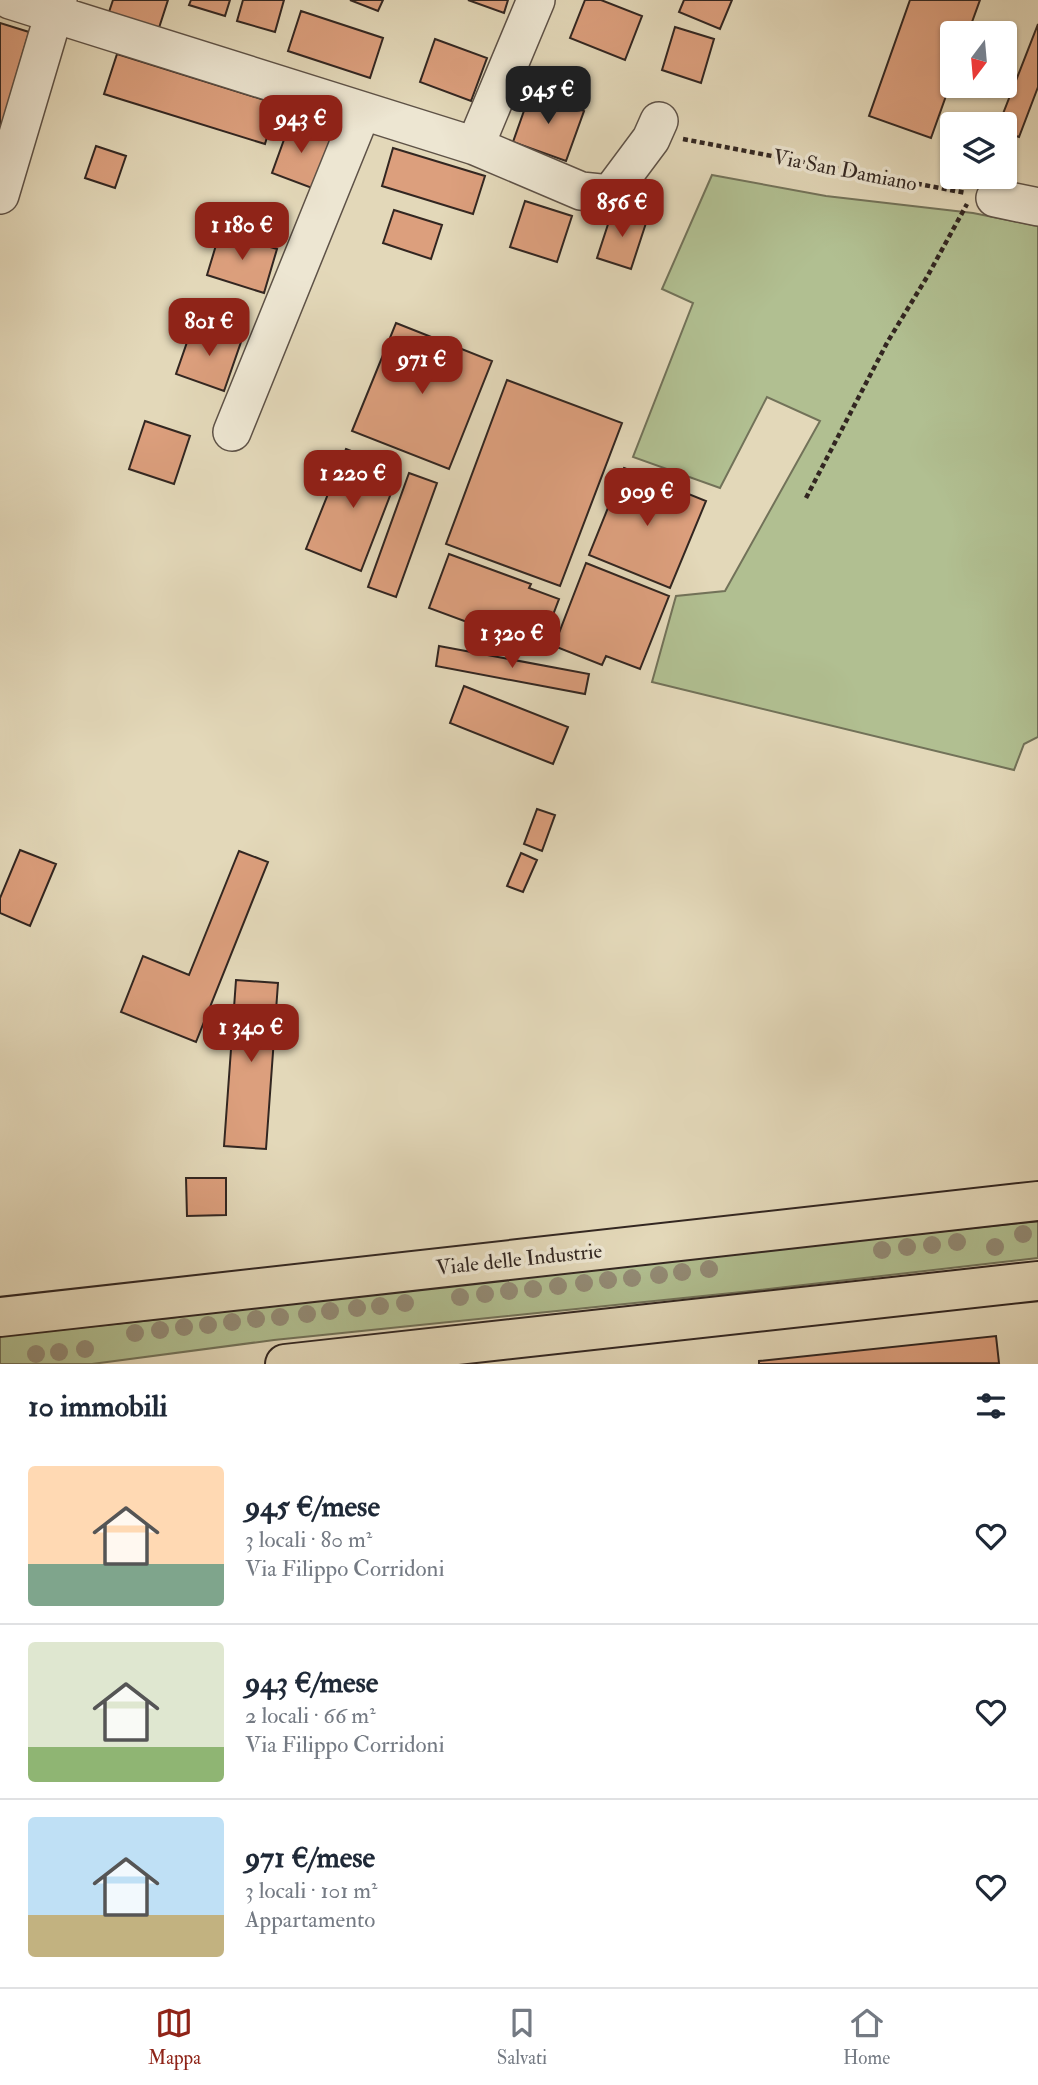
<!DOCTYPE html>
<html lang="it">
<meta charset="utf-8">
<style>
body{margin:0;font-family:"IM FELL Double Pica",serif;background:#f2f2f3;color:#1f2937;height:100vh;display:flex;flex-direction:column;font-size:26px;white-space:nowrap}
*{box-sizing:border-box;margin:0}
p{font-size:23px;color:#747a83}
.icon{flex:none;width:38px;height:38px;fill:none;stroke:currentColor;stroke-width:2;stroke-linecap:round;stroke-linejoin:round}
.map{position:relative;height:1364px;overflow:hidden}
.panel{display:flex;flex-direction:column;background:#fff;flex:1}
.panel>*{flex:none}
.needle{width:46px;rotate:196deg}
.fabs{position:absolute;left:940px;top:21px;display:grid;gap:14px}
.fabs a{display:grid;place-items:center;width:77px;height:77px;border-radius:7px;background:#fff;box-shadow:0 2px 5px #0004;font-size:35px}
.price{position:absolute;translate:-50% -60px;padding:0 16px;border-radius:14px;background:#8f2418;color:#fff;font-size:23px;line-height:46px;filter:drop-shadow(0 2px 4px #0008)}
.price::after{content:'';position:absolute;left:50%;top:42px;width:21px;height:16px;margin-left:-10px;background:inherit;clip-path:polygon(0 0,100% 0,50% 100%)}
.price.selected{background:#222;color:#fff}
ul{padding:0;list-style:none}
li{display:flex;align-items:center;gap:21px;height:175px;padding:0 28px}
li+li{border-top:2px solid #e0e1e3}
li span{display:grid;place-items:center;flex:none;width:196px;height:140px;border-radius:7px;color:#555}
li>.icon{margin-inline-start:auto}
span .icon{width:84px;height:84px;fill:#fffc;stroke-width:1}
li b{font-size:30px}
h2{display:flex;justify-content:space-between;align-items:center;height:84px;padding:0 28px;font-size:30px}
.dock{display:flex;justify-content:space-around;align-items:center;height:98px;border-top:2px solid #e0e1e3;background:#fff;font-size:19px;color:#747a83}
.dock a{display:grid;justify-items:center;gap:4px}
.dock .selected{color:#8f2418}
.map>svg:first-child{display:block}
.green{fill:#b1bf91;stroke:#727259;stroke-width:2}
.building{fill:#dc9f7d;stroke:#322621;stroke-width:2}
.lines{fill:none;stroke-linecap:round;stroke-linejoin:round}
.minor-casing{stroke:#5e5247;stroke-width:40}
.major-casing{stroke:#322621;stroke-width:42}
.path{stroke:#322621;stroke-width:4.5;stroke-dasharray:5 3.5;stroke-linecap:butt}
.minor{stroke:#ede6d2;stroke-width:37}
.major{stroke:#e3d8b9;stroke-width:38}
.tree{fill:#938b75}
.labels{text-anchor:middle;stroke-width:7;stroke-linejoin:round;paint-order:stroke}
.street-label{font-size:21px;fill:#322621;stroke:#ede6d2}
</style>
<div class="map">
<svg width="1038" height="1364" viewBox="0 0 1038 1364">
<rect width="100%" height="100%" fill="#e3d8b9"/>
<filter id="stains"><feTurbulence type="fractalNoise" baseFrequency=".00286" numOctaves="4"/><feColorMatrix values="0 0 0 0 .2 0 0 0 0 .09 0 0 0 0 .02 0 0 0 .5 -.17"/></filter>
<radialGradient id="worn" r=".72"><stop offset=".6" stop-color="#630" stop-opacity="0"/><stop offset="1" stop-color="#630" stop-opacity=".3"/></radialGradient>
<path class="green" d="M712,175L826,196L973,213L1038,226V737L1024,744L1014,770L652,682L676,596L725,591L820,421L767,397L720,488L633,457L693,303L662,289Z
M1038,1221V1258L742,1292L274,1340L92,1364H0V1336L171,1318L248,1305Z"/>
<path class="building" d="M113,0H168L157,34L107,18Z
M191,0H230L225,16L189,5Z
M243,0H284L275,32L237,21Z
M350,0H383L378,11Z
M468,0H508L504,13Z
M585,0H601L642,16L625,60L570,38Z
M684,0H732L720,29L679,12Z
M910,0H980L968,33H952V79L931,138L869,116Z
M301,11L383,38L370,78L288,51Z
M0,23L29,32L0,131Z
M1038,24V87L1019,137L1004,132V124H999Z
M675,27L714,39L701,83L662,70Z
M435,39L487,58L471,101L420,82Z
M117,54L277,104L265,144L104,94Z
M531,91L584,111L566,161L513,142Z
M290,123L331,138L312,188L272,173Z
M96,146L126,156L115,188L85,178Z
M393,148L485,176L473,214L382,186Z
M525,201L572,216L557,262L510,247Z
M613,209L647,220L631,269L597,258Z
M394,210L442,225L431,259L383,243Z
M220,232L277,249L264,293L207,275Z
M396,323L492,361L449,469L352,431Z
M193,325L241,342L224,391L176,374Z
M507,380L622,423L560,586L446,544Z
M145,421L190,436L174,484L129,469Z
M346,449L400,470L361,571L306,549Z
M624,468L706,501L670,588L589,555Z
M409,473L437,483L396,597L368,587Z
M449,554L531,584L529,588L559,599L540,649L429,608Z
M586,563L669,596L640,669L606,656L602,665L554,646Z
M439,646L589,674L585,694L436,666Z
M464,686L568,727L553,764L450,723Z
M537,809L555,815L542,851L524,844Z
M20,850L56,864L30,926L0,913V898Z
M239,851L268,862L196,1042L121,1012L143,956L189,975Z
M521,853L537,860L523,892L507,886Z
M236,980L278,983L266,1149L224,1146Z
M186,1178H226V1215L187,1216Z
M996,1336L999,1363L759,1364V1361Z"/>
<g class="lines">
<defs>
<path id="minor" d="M10,0L475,146L581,191L610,194L651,139L659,121
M475,146L536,0
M0,195L58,0
M995,198L1038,207
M232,432L362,111"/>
<path id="major" d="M0,1317L1038,1201
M285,1364L1038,1281"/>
</defs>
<use href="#minor" class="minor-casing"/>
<use href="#major" class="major-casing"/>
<path class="path" d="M683,139L966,193
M806,498L888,341L927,277L967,204"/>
<use href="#minor" class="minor"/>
<use href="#major" class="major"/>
</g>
<g class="tree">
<circle cx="1023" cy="1234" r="9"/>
<circle cx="957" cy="1242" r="9"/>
<circle cx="932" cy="1245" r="9"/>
<circle cx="907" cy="1247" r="9"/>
<circle cx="995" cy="1247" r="9"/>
<circle cx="882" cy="1250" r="9"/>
<circle cx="709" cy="1269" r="9"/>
<circle cx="682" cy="1272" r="9"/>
<circle cx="659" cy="1275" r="9"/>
<circle cx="632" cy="1278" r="9"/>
<circle cx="608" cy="1280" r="9"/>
<circle cx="584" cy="1283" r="9"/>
<circle cx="558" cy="1286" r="9"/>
<circle cx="533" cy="1289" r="9"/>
<circle cx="509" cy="1291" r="9"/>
<circle cx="485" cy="1294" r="9"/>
<circle cx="460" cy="1297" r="9"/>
<circle cx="405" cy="1303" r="9"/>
<circle cx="380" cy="1306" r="9"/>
<circle cx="357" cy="1308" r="9"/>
<circle cx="330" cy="1311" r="9"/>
<circle cx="307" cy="1314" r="9"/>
<circle cx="280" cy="1317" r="9"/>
<circle cx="256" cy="1319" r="9"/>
<circle cx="232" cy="1322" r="9"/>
<circle cx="208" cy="1325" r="9"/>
<circle cx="184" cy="1327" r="9"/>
<circle cx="160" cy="1330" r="9"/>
<circle cx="135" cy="1333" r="9"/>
<circle cx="85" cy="1349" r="9"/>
<circle cx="59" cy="1352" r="9"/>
<circle cx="36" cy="1354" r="9"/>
</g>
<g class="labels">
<g class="street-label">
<text transform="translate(845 170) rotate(11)" y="7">Via San Damiano</text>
<text transform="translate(519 1259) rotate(-6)" y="7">Viale delle Industrie</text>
</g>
</g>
<rect width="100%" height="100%" filter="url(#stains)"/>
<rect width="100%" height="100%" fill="url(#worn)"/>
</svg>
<div class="fabs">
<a><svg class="needle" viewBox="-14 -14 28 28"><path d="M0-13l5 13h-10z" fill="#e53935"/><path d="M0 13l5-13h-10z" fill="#747a83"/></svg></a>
<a><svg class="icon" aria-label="layers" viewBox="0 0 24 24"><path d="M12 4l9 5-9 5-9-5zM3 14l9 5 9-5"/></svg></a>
</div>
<b class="price selected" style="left:548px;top:126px">945 €</b>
<b class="price" style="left:301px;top:155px">943 €</b>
<b class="price" style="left:622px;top:239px">856 €</b>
<b class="price" style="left:242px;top:262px">1 180 €</b>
<b class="price" style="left:209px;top:358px">801 €</b>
<b class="price" style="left:422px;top:396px">971 €</b>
<b class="price" style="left:353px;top:510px">1 220 €</b>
<b class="price" style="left:647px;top:528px">909 €</b>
<b class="price" style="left:512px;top:670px">1 320 €</b>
<b class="price" style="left:251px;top:1064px">1 340 €</b>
</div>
<section class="panel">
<h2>10 immobili<svg class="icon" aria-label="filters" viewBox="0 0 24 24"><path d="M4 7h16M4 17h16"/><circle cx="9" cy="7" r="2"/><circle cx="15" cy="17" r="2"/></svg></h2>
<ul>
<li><span style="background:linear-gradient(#ffd9b3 70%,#7fa58c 0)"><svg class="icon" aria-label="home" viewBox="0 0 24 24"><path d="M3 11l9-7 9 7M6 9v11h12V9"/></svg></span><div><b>945 €/mese</b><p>3 locali · 80 m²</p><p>Via Filippo Corridoni</p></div><svg class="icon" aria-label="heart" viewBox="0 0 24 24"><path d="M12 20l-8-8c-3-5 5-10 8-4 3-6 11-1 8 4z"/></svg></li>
<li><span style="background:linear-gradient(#dfe7d0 75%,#8fb573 0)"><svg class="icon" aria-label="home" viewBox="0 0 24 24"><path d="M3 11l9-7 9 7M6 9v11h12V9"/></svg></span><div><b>943 €/mese</b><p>2 locali · 66 m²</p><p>Via Filippo Corridoni</p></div><svg class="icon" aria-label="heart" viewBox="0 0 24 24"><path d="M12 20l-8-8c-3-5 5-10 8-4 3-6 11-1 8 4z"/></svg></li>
<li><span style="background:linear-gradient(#bfe0f5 70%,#c2b280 0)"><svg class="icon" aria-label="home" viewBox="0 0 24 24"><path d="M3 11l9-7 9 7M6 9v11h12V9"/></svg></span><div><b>971 €/mese</b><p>3 locali · 101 m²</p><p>Appartamento</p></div><svg class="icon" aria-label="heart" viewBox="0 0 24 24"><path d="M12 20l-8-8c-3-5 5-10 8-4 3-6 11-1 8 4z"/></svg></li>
</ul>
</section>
<nav class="dock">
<a class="selected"><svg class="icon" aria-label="map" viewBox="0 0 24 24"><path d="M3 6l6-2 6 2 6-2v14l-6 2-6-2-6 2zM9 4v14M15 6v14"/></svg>Mappa</a>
<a><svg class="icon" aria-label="saved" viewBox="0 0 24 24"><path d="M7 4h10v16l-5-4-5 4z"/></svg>Salvati</a>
<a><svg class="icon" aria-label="home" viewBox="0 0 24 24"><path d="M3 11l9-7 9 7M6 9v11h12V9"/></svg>Home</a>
</nav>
